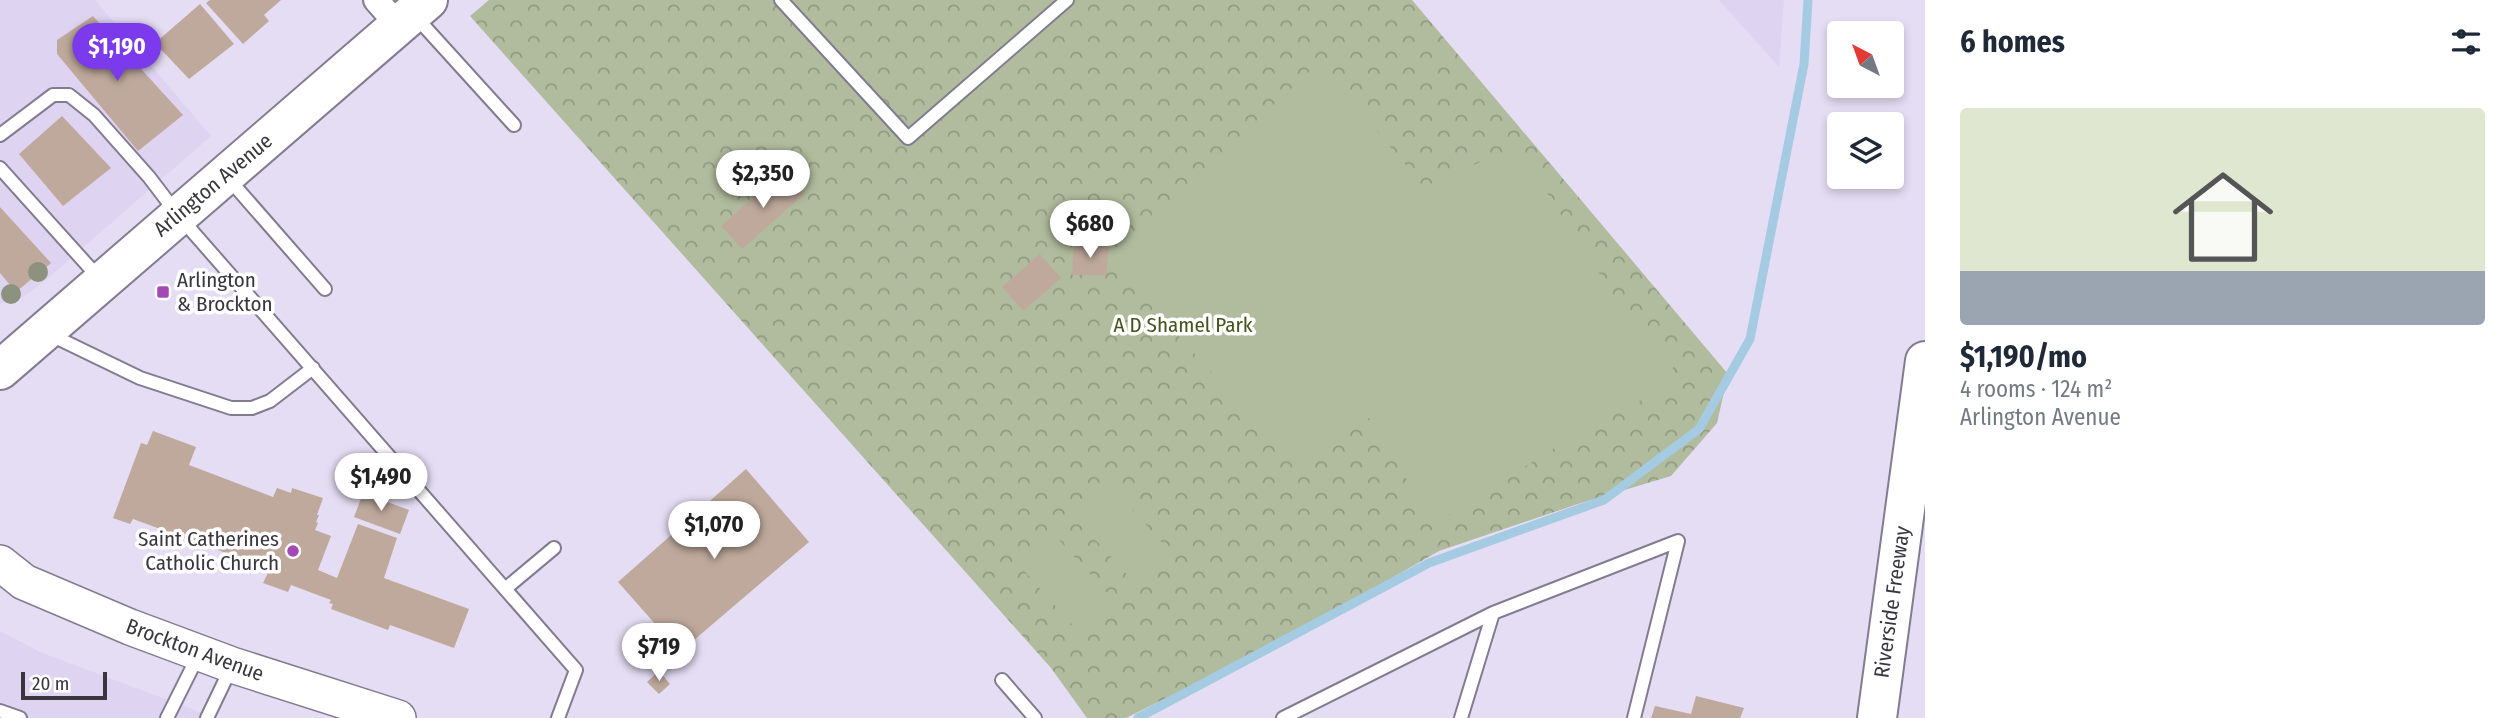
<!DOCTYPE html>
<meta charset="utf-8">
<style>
body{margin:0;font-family:"Fira Sans Condensed",sans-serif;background:#f2f2f3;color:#1f2937;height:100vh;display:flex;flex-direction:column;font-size:26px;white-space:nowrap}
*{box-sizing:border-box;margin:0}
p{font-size:23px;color:#747a83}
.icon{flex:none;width:38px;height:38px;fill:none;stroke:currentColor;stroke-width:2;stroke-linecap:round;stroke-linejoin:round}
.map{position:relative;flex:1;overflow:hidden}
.details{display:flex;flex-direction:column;background:#fff;width:595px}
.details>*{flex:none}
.needle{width:46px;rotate:319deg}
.fabs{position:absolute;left:1827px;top:21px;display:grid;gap:14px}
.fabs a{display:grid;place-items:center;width:77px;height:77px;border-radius:7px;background:#fff;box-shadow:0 4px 10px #0003;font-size:35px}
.scale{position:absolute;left:21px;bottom:18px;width:86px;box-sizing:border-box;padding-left:7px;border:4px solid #39363f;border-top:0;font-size:19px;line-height:24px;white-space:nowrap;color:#39363f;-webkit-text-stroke:5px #fff;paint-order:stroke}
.price{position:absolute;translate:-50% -60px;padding:0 16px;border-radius:24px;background:#fff;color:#222;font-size:23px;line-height:46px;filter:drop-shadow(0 2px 4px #0008)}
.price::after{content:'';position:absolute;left:50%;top:42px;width:21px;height:16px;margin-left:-10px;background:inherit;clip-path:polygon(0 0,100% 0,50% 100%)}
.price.on{background:#7c3aed;color:#fff}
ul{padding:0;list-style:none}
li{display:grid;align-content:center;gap:14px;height:371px;padding:0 35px}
li span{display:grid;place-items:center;height:217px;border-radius:7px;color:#555}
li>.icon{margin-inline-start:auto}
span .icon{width:126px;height:126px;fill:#fffc;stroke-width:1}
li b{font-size:30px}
h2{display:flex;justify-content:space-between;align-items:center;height:84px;padding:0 35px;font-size:30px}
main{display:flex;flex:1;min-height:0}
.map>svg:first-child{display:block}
.built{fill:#ded3f0}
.park{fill:url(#park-crowns)}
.pitch{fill:#b1bc9e}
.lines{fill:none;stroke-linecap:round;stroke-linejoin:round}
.stream{stroke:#a4cbe1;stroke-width:9}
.building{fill:#bfa99c}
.lane-casing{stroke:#837b8f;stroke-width:16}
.street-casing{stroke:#837b8f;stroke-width:28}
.secondary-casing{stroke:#837b8f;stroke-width:38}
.primary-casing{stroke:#837b8f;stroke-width:42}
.highway-casing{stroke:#837b8f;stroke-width:42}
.lane{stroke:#fff;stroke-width:12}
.street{stroke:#fff;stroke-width:24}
.secondary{stroke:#fff;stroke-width:35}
.primary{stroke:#fff;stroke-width:38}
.highway{stroke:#fff;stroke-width:38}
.tree{fill:#8c927d}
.poi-dot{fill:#a249b5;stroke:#fff;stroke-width:2.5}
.labels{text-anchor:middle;stroke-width:7;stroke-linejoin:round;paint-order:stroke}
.street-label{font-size:21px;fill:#39363f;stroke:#fff}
.poi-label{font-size:21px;fill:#39363f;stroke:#fff;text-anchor:start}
.park-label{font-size:21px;fill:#44541d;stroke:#fff}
</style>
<main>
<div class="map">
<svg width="1925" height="718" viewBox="0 0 1925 718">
<defs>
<pattern id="park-crowns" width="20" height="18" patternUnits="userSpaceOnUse" patternTransform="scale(1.75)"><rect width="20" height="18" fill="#b1bc9e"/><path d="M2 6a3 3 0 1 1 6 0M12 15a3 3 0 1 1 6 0" fill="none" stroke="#919a82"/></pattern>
</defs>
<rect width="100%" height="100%" fill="#e5ddf3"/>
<path class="built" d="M0,0H95L211,136L47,279L23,297L2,303H0Z
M1719,0H1784L1779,67Z
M0,631L40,652L216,718H0Z"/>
<path class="park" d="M489,0H1412L1728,374L1717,423L1671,476L1581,503L1439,551L1278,643L1126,718H1087L1051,668L470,16Z"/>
<path class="pitch" d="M1319,63L1424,187L1510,149L1537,178L1627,316L1672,363L1675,377L1660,392L1605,416L1434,524L1369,418L1291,462L1117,267L1114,257L1119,247Z
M1107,482L1176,558L1140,589L1072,514Z
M1052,532L1120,607L1085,639L1017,563Z"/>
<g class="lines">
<path class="stream" d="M1138,718L1429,563L1604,500L1699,429L1750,339L1804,64L1808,0"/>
</g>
<path class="building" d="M210,0H281L264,15L269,21L243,44L206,3Z
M200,4L234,44L189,79L155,43Z
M93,16L183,115L138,151L57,54V40Z
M62,116L111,168L63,206L19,154Z
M783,171L804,194L742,249L721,226Z
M0,207L51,263L16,292L0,273Z
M1074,242L1109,247L1106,275H1072Z
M1040,254L1061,278L1023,311L1002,287Z
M153,431L196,447L189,465L273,497L277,488L291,493L292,488L323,498L317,515H319L316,522L318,523L315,530L331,536L318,570L337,578L358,524L397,538L384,578L469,609L454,648L390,625L388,630L331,609L333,604L329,603L331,600L291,585L288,592L263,583L268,573L262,571L264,567L133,519L130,524L113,518L141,443L147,445Z
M746,469L809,542L680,652L618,582Z
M363,493L409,510L400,534L354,517Z
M659,671L670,684L659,694L647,682Z
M1696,696L1744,708L1740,718H1651L1655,706L1691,714Z"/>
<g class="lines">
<defs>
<path id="lane" d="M781,0L908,138L1067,0
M415,16L514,125
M0,135L53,95H69L94,115L149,177L178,215L576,670L558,718
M0,168L99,278
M228,178L325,289
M51,335L140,378L231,408H252L270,401L313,368
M505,589L554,548
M1002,680L1035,718
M0,711L20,718
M167,718L199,654
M207,718L231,668
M1283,718L1493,613
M1461,718L1493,613L1678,541L1634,718"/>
<path id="street" d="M376,0L399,26"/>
<path id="secondary" d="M0,563L24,582L130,627L232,665L398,718"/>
<path id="primary" d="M0,370L428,0"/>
<path id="highway" d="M1877,718L1925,361"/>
</defs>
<use href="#lane" class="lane-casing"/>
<use href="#street" class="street-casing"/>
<use href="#secondary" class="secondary-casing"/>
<use href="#primary" class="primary-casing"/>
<use href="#highway" class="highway-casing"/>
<use href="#lane" class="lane"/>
<use href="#street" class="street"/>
<use href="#secondary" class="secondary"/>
<use href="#primary" class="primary"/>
<use href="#highway" class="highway"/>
</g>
<g class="tree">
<circle cx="38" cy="272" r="10"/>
<circle cx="11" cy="294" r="10"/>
</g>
<g class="poi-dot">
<rect x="156" y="285" width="14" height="14" rx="3.5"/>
<circle cx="293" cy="551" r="7"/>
</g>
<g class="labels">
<g class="street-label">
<text transform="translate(213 185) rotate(-40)" y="7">Arlington Avenue</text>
<text transform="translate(1892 602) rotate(-82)" y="7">Riverside Freeway</text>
<text transform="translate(195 650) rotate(20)" y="7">Brockton Avenue</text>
</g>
<g class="poi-label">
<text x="177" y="287">Arlington<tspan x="177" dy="24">&amp; Brockton</tspan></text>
<text x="279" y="546" text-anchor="end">Saint Catherines<tspan x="279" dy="24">Catholic Church</tspan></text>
</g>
<g class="park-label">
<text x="1183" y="332">A D Shamel Park</text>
</g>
</g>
</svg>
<div class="fabs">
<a><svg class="needle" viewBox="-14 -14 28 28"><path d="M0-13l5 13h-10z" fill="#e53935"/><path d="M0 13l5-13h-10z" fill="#747a83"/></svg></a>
<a><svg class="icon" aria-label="layers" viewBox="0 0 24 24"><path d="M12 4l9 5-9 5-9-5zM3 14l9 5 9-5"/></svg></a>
</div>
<div class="scale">20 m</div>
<b class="price on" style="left:117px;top:83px">$1,190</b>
<b class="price" style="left:763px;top:210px">$2,350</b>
<b class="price" style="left:1090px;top:260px">$680</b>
<b class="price" style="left:381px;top:513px">$1,490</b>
<b class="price" style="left:714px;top:561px">$1,070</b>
<b class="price" style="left:659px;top:683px">$719</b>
</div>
<section class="details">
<h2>6 homes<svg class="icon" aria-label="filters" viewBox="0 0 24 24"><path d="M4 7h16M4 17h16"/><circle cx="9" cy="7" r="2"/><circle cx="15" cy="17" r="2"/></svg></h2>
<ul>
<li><span style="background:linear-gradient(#dfe7d0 75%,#9aa5b1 0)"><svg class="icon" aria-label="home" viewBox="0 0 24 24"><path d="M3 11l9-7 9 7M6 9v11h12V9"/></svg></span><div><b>$1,190/mo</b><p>4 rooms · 124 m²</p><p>Arlington Avenue</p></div></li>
</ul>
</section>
</main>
